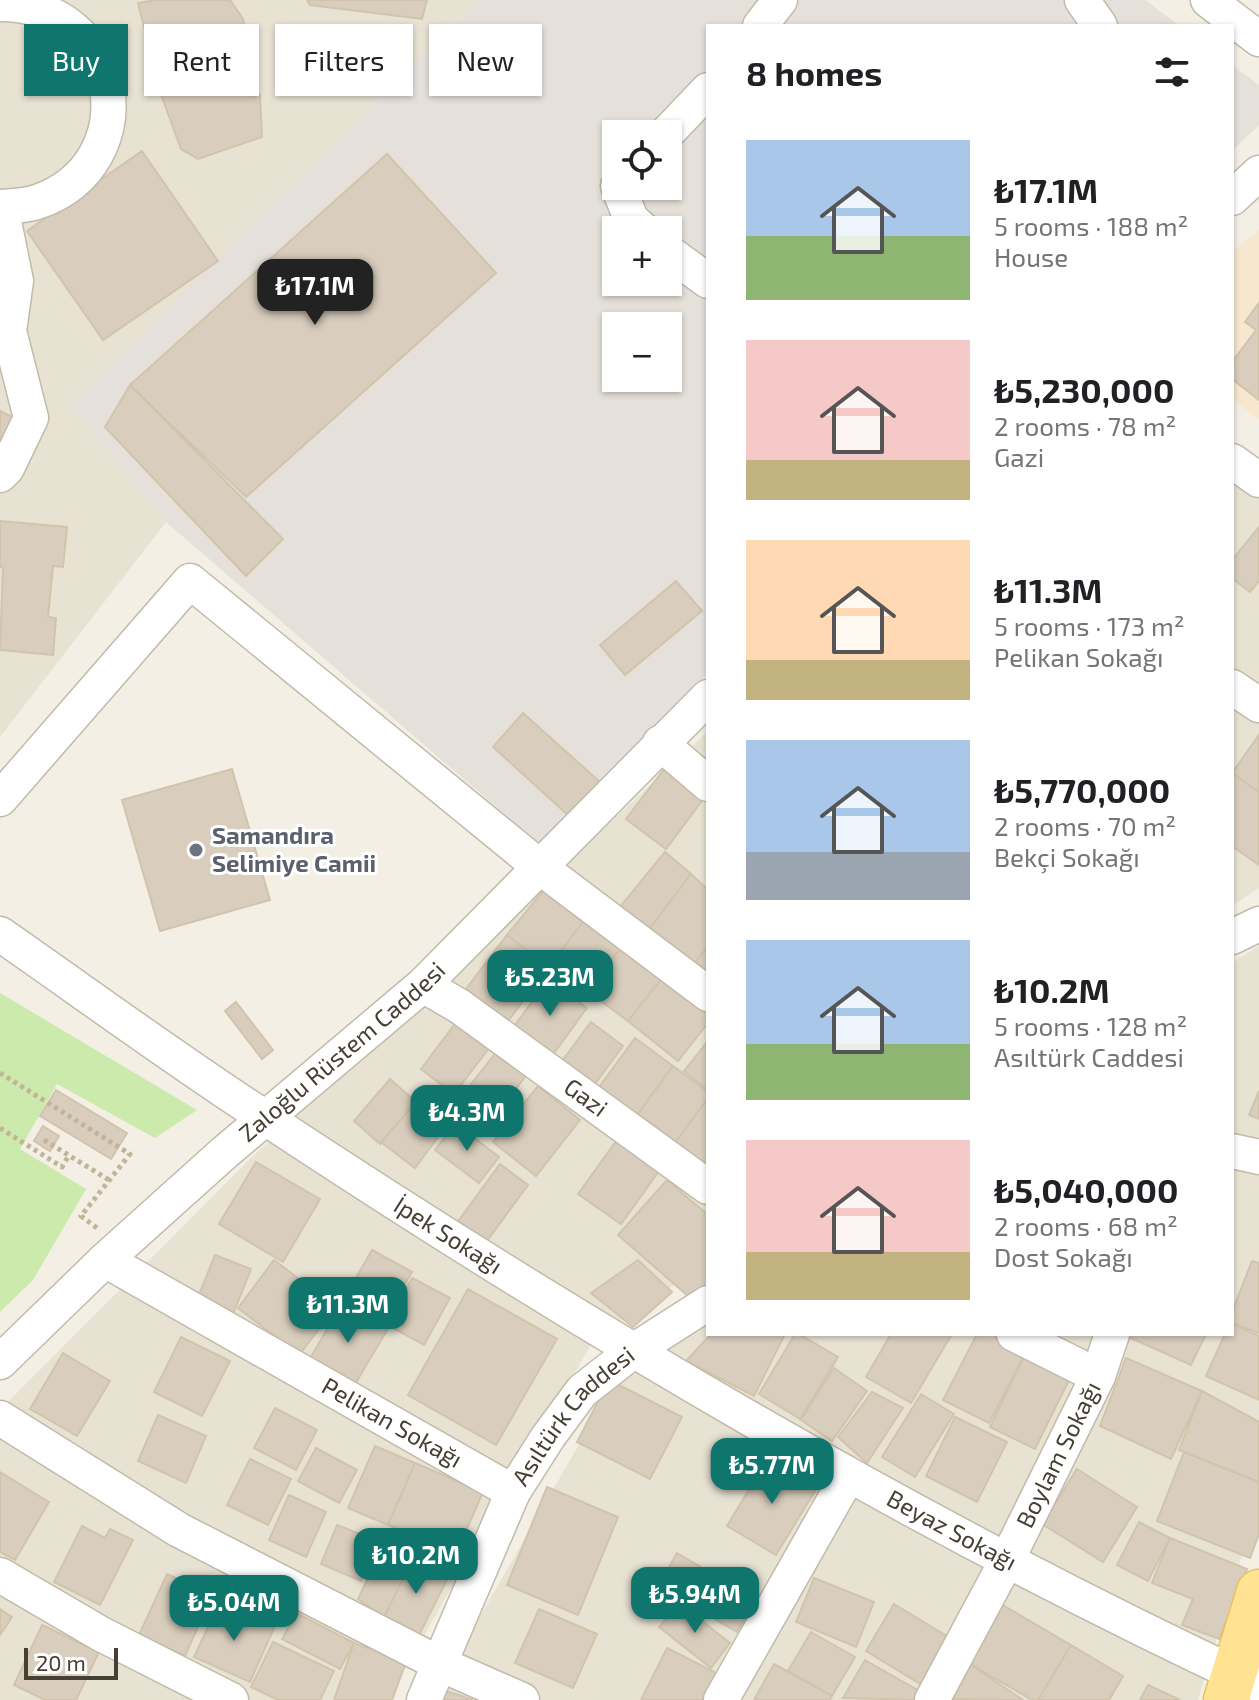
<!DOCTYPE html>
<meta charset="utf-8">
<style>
body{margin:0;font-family:"Exo 2",sans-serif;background:#f6f6f6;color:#202124;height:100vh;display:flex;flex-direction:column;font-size:30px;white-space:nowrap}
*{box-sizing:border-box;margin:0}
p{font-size:26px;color:#757577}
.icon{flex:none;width:44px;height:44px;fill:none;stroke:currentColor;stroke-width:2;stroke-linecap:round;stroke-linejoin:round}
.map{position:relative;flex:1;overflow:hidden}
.sheet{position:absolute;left:706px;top:24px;width:528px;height:1312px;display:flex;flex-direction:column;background:#fff;border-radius:0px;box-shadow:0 2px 6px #0004}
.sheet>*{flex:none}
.banner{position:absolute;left:24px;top:24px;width:562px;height:72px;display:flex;gap:16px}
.controls{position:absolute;left:602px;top:120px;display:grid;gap:16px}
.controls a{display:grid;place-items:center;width:80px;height:80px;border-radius:0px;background:#fff;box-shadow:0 2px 6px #0004;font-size:40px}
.scale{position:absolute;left:24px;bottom:20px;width:94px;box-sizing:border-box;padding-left:8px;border:4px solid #464034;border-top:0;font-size:22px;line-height:28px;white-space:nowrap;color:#464034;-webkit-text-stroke:6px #fff;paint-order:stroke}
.price{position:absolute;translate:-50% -68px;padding:0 18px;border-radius:16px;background:#0f766e;color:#fff;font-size:26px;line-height:52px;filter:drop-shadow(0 2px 4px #0008)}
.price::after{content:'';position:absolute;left:50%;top:48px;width:24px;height:18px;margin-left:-12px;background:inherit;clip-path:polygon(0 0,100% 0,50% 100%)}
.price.selected{background:#222;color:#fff}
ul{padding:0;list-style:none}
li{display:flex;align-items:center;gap:24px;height:200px;padding:0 40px}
li span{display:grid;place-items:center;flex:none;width:224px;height:160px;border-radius:0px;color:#555}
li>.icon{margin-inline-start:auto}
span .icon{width:96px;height:96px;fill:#fffc;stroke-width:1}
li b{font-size:34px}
h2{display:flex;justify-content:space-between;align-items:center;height:96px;padding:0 40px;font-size:34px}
.tag{padding:0 28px;border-radius:0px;background:#fff;box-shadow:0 2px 6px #0004;font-size:28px;line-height:72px}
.tag.selected{background:#0f766e;color:#fff}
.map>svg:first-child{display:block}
.residential{fill:#e8e2d3}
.commercial{fill:#f7e7cf}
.industrial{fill:#e5e1da;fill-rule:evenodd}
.green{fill:#cceaac}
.building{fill:#d9cebd;stroke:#d1c4ad;stroke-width:2}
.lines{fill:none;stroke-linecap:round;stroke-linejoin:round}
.minor-casing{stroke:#c2baaa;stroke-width:37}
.major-casing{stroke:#e9c25e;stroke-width:47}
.path{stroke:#c2b498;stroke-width:5;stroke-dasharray:4 4;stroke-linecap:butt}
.minor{stroke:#fff;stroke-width:34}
.major{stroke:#ffe393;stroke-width:44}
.worship-dot{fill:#6b7280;stroke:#fff;stroke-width:3}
.labels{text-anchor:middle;stroke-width:6;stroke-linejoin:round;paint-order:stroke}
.worship-label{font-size:24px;font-weight:bold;fill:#5b616d;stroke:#fff;text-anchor:start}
.street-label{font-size:24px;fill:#464034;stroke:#fff}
</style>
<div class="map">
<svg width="1259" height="1700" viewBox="0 0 1259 1700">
<rect width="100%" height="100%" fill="#f3efe5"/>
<path class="residential" d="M0,0H479L70,404L166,522L0,737Z
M1232,450L1259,472V888L1232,906Z
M708,731V1262L594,1339L387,1700H0V1410L248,1161Z
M1259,946V1499L1198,1700H432L627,1361L708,1308V1334H1232V963Z"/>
<path class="commercial" d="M1259,230V419L1232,399V252Z"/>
<path class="industrial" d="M479,0H1145L1180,26H708V673L538,843L166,522L69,404ZM616,134H668V186H616ZM616,230H668V282H616ZM616,326H668V378H616Z
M1232,65L1259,85V125L1232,151Z"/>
<path class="green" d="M0,993L197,1110L155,1138L57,1084L20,1149L86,1189L33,1280L0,1312Z"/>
<path class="building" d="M155,0H230L243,19L252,62L247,63L254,96L260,95L262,137L198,159L181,149L159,89L169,86L158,44L149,46L138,3Z
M307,0H427L422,19L310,5Z
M142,151L218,261L103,340L27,231Z
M387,154L496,273L246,497L130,385Z
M1259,303V400L1232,379V362L1256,330L1245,322Z
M130,385L283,539L246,576L105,427Z
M0,411L18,420L0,457Z
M0,521L67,527L63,567L53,566L48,617L56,618L53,655L0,650L3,568L0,567Z
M1259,527V581L1250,592L1232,578V560Z
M676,581L702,611L625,675L600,645Z
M523,713L600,782L569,816L493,747Z
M1259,735V792L1232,773Z
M668,764L707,794L666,849L626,819Z
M232,769L270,900L160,931L122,800Z
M1232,773L1259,792V865L1232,846Z
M665,852L691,874L648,931L619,908Z
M691,874L708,890V946L695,963L648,931Z
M552,880L591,911L549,967L507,935Z
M591,911L627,941L583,994L549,967Z
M507,935L549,967L508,1021L466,989Z
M627,941L667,972L628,1021L586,990Z
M708,946V975L695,963Z
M667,972L708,1004V1023L678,1061L628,1021Z
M548,980L587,1008L551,1057L512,1029Z
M236,1002L273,1050L262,1059L225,1011Z
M463,1013L496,1039L454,1094L421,1069Z
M591,1022L623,1046L591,1089L559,1065Z
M635,1038L673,1066L632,1122L594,1094Z
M708,1041V1090L684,1071Z
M502,1045L532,1068L487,1126L457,1102Z
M673,1066L708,1092V1098L672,1147L632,1122Z
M390,1079L416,1102L380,1144L354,1121Z
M538,1086L580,1120L536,1176L493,1142Z
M56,1090L127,1133L111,1159L40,1116Z
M1259,1091V1119L1249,1115Z
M708,1098V1173L672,1147Z
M416,1102L447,1125L415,1168L381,1142Z
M456,1124L499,1157L479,1183L435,1150Z
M43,1126L59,1136L50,1151L34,1141Z
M617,1140L659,1171L621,1224L578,1194Z
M256,1162L320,1199L283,1262L219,1224Z
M500,1164L528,1185L484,1245L456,1224Z
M667,1180L708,1215V1289L696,1303L618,1235Z
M372,1250L412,1272L385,1317L346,1295Z
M215,1255L251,1269L229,1324L193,1310Z
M274,1260L336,1307L299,1355L238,1308Z
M638,1260L672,1292L633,1327L591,1293Z
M1252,1261L1259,1263V1333L1232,1323V1312Z
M412,1278L450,1298L424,1345L386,1324Z
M468,1289L557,1339L496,1445L408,1395Z
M342,1304L387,1330L354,1386L309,1360Z
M1232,1324L1259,1336V1400L1206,1376L1225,1334H1232Z
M711,1334H785L754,1396L686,1361Z
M795,1334H799L838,1357L800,1419L759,1394Z
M891,1334H952L911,1403L866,1377Z
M977,1334H992L1026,1352L989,1423L943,1400Z
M1122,1334H1206L1191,1365Z
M181,1337L230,1361L202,1416L154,1392Z
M1026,1352L1072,1374L1035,1449L990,1427Z
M63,1353L110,1381L77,1436L30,1409Z
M1126,1358L1202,1391L1171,1459L1100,1426Z
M834,1368L867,1391L832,1441L801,1420Z
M609,1380L682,1417L650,1479L577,1442Z
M1202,1391L1259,1422V1482L1179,1450Z
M872,1392L903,1408L867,1463L838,1437Z
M921,1394L954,1414L915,1477L882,1457Z
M275,1408L317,1430L296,1470L254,1448Z
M158,1415L206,1436L186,1483L138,1461Z
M955,1417L1007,1442L977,1502L926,1476Z
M375,1446L415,1463L388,1525L348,1508Z
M316,1448L357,1470L339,1503L298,1481Z
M1184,1452L1259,1482V1534L1250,1558L1157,1521Z
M769,1456L818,1486L776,1555L727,1526Z
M250,1459L291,1479L268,1525L227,1505Z
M415,1463L483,1492L456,1554L388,1525Z
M1077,1469L1137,1507L1103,1562L1042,1524Z
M0,1472L49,1502L15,1560L0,1552Z
M547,1487L618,1517L578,1615L507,1585Z
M289,1495L326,1512L306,1557L269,1540Z
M1139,1522L1170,1538L1148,1581L1117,1565Z
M337,1525L378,1541L361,1581L321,1564Z
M82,1526L105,1538L110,1529L133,1540L100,1605L54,1582Z
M1170,1538L1247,1569L1219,1639L1182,1625L1193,1599L1152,1583Z
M386,1540L413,1558L384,1617L358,1599Z
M677,1553L756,1599L737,1632L658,1586Z
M413,1558L449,1576L419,1635L384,1617Z
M167,1574L212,1595L185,1656L139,1635Z
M814,1578L874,1602L856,1647L796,1622Z
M219,1603L274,1628L250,1682L194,1657Z
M679,1603L730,1643L711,1668L659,1627Z
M894,1604L955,1641L927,1688L866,1651Z
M1001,1604L1071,1645L1038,1700H1032L967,1662Z
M0,1609L12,1617L0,1635Z
M539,1609L597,1634L573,1688L515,1663Z
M296,1613L354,1643L340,1669L282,1639Z
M42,1625L99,1652L76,1700H45L14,1685Z
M811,1632L855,1657L832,1696L788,1671Z
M273,1642L334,1671L320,1700H278L251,1687Z
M354,1643L406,1662L392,1700H334Z
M1071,1645L1123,1676L1109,1700H1038Z
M667,1648L718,1674L705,1700H641Z
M865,1660L921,1692L916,1700L843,1698Z
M967,1662L1023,1700L953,1699Z
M774,1664L832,1696L830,1700H754Z
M1148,1685L1180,1700H1140Z
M437,1688L473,1700H433Z"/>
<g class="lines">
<defs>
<g id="minor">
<path d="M1082,0L1100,26"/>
<path d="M1208,0L1259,39"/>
<path d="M0,4C125,4 148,164 37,202C26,206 11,206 0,207"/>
<path d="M760,26L780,0"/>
<path d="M666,134L708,90"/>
<path d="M618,186L631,219L643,230"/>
<path d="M1232,198L1259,173"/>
<path d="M668,252L708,281"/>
<path d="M1232,461L1259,480"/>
<path d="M0,475L7,468L31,418L9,331L16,281L1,207"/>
<path d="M1232,687L1259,705"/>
<path d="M660,743L708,784"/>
<path d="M0,799L190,581L541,868L708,994"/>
<path id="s1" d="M0,934C89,996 176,1060 267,1119C585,1329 914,1524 1259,1685"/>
<path d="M1232,937L1259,924"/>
<path id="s2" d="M423,985L459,1006L708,1187"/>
<path d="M1232,1151L1259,1157"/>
<path id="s3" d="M105,1260L513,1492"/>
<path d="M1014,1334L1098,1376"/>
<path id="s4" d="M0,1362L105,1260L224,1153L423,985L708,697"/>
<path d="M0,1418L179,1530L440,1664L522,1700"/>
<path d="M0,1575L101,1634L231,1700"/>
<path id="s5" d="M424,1700L513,1492L548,1437L582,1391L633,1351L708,1303"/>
<path d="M721,1700L848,1476"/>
<path id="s6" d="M932,1700L1007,1560L1098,1376L1112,1334"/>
</g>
<path id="major" d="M1226,1700L1259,1592"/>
</defs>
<use href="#minor" class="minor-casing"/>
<use href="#major" class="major-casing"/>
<path class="path" d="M0,1073L130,1154L81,1216L97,1228
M0,1128L62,1167L69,1155
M44,1140L109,1180"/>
<use href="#minor" class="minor"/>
<use href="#major" class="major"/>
</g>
<circle class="worship-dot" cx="196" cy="850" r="8"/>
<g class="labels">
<g class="worship-label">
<text x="212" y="844">Samandıra<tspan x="212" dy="28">Selimiye Camii</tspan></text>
</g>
<g class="street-label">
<text dy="8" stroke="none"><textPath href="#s4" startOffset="462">Zaloğlu Rüstem Caddesi</textPath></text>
<text dy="8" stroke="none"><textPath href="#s2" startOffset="198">Gazi</textPath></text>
<text dy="8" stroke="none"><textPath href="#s1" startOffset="540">İpek Sokağı</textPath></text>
<text dy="8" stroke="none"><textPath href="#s5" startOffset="324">Asıltürk Caddesi</textPath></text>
<text dy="8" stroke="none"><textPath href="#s3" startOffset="330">Pelikan Sokağı</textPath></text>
<text dy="8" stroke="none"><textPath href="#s6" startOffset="276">Boylam Sokağı</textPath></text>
<text dy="8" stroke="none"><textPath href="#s1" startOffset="1124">Beyaz Sokağı</textPath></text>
</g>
</g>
</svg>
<div class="controls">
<a><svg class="icon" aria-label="locate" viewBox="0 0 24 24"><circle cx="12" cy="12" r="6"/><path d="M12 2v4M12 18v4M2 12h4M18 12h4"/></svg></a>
<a>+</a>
<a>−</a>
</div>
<div class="scale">20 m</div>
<b class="price selected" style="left:315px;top:327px">₺17.1M</b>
<b class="price" style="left:550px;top:1018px">₺5.23M</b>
<b class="price" style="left:467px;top:1153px">₺4.3M</b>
<b class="price" style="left:348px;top:1345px">₺11.3M</b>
<b class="price" style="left:772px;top:1506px">₺5.77M</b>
<b class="price" style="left:416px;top:1596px">₺10.2M</b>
<b class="price" style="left:695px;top:1635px">₺5.94M</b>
<b class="price" style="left:234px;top:1643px">₺5.04M</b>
<div class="banner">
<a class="tag selected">Buy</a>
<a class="tag">Rent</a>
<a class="tag">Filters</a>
<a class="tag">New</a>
</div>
<section class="sheet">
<h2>8 homes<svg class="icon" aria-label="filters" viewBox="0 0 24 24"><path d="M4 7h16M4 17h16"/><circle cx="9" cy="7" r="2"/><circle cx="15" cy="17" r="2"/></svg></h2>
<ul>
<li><span style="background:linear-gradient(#a9c7e8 60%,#8fb573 0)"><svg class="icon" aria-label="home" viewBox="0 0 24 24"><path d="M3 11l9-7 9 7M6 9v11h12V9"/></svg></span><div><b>₺17.1M</b><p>5 rooms · 188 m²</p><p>House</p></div></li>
<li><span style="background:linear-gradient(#f6c9c9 75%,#c2b280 0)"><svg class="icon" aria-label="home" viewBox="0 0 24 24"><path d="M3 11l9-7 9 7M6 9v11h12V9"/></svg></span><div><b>₺5,230,000</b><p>2 rooms · 78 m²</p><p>Gazi</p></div></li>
<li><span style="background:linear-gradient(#ffd9b3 75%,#c2b280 0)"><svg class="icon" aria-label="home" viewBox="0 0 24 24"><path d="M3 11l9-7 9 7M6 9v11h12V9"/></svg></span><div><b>₺11.3M</b><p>5 rooms · 173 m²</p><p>Pelikan Sokağı</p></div></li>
<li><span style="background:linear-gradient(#a9c7e8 70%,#9aa5b1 0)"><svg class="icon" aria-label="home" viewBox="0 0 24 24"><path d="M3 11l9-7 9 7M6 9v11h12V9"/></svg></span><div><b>₺5,770,000</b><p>2 rooms · 70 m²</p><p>Bekçi Sokağı</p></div></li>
<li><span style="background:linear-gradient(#a9c7e8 65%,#8fb573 0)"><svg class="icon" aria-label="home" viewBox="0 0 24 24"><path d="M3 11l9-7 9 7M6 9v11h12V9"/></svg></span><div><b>₺10.2M</b><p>5 rooms · 128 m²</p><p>Asıltürk Caddesi</p></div></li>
<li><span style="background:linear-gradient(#f6c9c9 70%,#c2b280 0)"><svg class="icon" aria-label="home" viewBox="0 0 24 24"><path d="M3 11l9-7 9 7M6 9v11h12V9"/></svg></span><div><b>₺5,040,000</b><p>2 rooms · 68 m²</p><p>Dost Sokağı</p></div></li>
</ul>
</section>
</div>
